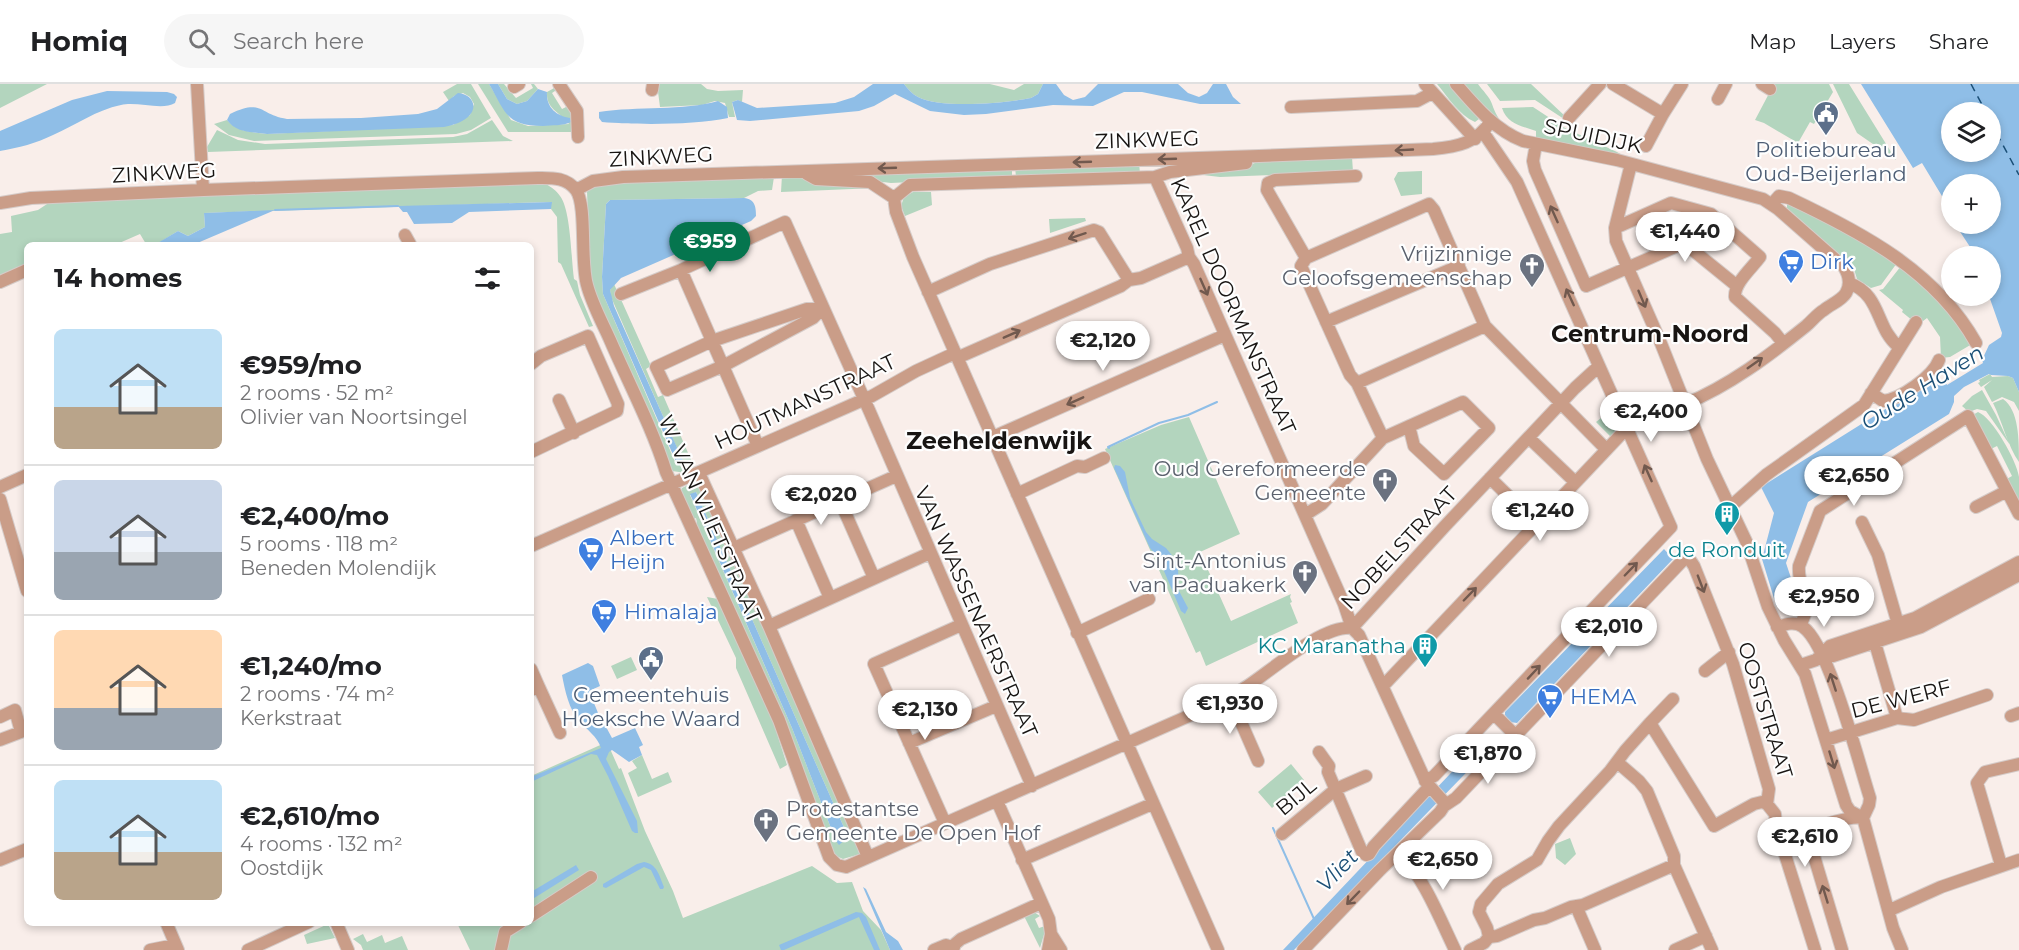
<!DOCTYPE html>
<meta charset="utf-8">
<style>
body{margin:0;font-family:Montserrat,sans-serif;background:#f6f6f6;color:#202124;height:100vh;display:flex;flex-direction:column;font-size:22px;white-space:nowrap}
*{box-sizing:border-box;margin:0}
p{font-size:20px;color:#757577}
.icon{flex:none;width:33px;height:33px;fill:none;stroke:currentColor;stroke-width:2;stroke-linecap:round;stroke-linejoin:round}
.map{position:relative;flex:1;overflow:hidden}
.drawer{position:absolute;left:24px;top:158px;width:510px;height:684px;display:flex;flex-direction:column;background:#fff;border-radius:9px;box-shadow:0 3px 9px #0003}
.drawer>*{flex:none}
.fabs{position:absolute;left:1941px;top:18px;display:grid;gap:12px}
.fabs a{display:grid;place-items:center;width:60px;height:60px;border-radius:50%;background:#fff;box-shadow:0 3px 9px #0003;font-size:30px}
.price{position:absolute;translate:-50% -51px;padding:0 14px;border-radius:21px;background:#fff;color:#222;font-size:20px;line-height:39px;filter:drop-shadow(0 2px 3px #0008)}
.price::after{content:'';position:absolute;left:50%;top:36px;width:18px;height:14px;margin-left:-9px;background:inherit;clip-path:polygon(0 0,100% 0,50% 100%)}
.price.selected{background:#05754e;color:#fff}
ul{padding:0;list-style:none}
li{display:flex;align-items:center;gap:18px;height:150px;padding:0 30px}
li+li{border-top:2px solid #e0e0e0}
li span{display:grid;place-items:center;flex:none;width:168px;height:120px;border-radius:9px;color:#555}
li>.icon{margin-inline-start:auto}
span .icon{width:72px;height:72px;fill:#fffc;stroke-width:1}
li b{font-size:26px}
h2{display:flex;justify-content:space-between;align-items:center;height:72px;padding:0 30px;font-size:26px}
header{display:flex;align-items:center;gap:36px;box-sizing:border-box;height:84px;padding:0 30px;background:#fff;border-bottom:2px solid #e0e0e0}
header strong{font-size:28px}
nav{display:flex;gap:33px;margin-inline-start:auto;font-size:21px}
.search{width:420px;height:54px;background:#f6f6f6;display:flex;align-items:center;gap:15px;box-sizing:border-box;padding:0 21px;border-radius:33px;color:#757577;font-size:22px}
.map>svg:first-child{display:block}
.green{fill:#b3d5be;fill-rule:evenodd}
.water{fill:#8fbee7;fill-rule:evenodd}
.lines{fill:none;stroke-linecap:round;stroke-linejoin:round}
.stream{stroke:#8fbee7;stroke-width:2}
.ferry{stroke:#1b4f76;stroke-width:1.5;stroke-dasharray:8 6;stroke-linecap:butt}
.minor-casing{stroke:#d5cbc8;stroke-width:14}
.minor{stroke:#ca9d88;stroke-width:12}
.oneway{stroke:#71594e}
.labels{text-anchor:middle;stroke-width:4.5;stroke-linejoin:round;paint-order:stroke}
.street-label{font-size:21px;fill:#181513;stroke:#fefefe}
.service-label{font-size:21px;fill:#4e5e75;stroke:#fefefe}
.worship-label{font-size:21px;fill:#5b616d;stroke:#fefefe;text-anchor:end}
.shop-label{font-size:21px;fill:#366cbe;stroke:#fefefe;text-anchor:start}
.culture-label{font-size:21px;fill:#0d838f;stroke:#fefefe}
.water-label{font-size:22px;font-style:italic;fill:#1b4f76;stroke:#fefefe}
.quarter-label{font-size:24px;font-weight:bold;fill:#181513;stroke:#fefefe}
</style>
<header>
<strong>Homiq</strong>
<div class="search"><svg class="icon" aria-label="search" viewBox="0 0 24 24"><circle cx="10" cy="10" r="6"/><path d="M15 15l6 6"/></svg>Search here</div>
<nav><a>Map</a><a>Layers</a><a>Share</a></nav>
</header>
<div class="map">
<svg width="2019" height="866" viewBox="0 0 2019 866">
<rect width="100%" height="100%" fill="#f9eeea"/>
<path class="green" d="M0,0H47L0,24Z
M457,0H471L491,34L471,46L456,50L254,57L229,51L214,40L227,36C237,48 252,48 267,50L453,41L470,31L474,20L470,13L463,9L454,12L449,17L443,8Z
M478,0H489L511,36L528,42L569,40C561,28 546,26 547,8L556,3L558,5L552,9L562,25L568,22L571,23L574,48H508Z
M498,0H504L516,14L533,4L531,0H534L538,5L527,17L517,20L507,15Z
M657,0H701L707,5L718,7L743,6L742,18L738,16L732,18L735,33H729L725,19L715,17L702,21L660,23Z
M904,0H990L1014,6L1024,0H1043L1038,10L1031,14C1006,19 940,25 918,13C912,10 908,5 904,0Z
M1437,0H1450L1479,35L1475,38C1459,31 1448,13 1437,0Z
M1462,0H1478C1482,6 1490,13 1492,20C1495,29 1498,34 1504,41Z
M1487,0H1531L1566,33L1564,35L1535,16L1500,17Z
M1774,0H1829L1833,8L1814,40L1810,38L1798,59L1764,39L1755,36Z
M1833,0H1849L1896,76L1857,49Z
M1533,23L1565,44L1617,68L1625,73L1536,54V47C1522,42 1507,40 1502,24Z
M492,36L503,52L513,57L208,68L207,63L217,46L238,56L265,60L453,53L467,50Z
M1352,73L1353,88L1220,93L1194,90L1247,82L1268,74Z
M1139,78L1140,90L1016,93L1015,83Z
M1012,83V93L891,99L849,94L853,89Z
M1422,87V110L1401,112L1394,95L1398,88Z
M782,91L797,92L813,99L876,104L781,108Z
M774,93L772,106L758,107L744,114L610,116L606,120L602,193L603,210L676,380L683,378L611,213L610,206L614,200L651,282L646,285L658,313L663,311L695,385L686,389L672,387L596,210L590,189L587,107L595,99Z
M546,100C551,103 557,107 560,112C571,126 571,175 574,195L577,197L580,211L593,242L589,243L561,180L558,178L557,133L551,125V118L204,129L205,143L188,152L178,147L157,160H146L140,150L117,160H27V181L0,193V150L12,148L11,132L38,126L50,118L343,106Z
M931,108L932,121L905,132L901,122L904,113L913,108Z
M1787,119L1845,146L1897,179L1881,201L1871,204L1857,195L1854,185L1847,177L1787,124Z
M1085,134L1086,137L1050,149L1049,135Z
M1901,182L1937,212L1972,260L1950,273L1941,274L1940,253L1927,234L1918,241L1902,228L1903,226L1879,206L1883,205Z
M1990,290L1992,293L2008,292L2013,294L2019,308V327L2014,318L2002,313L1992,318L1984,303L1992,296L1981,303L1978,299L1980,298L1979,296Z
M1982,306L1996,331L2010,361L1986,327L1977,325L1969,328L1962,322L1972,312Z
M2003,315C2019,326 2019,356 2019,378C2008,363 2002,337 1993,319Z
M1978,328C1992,333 2017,377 2019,393C2019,401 2019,409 2019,417L2005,396L2012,392L1997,362L1989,366L1971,332Z
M1606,330L1609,333L1615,330L1619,332L1620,345L1611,353L1596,338Z
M1189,333L1240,450L1200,468L1231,537L1291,510L1290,513L1292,518L1290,519L1298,539L1206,582L1200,567L1196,569L1105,365L1161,341Z
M694,398L700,400L860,763L858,767L860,770L843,775L834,771L696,440L697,439L696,434L694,435L681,407L682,404ZM696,408L846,748L848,753L843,758L836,757L792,644L690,411Z
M707,513L718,515L773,637L787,681L780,685L736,584V574Z
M631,573L637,586L617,595L611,582Z
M607,658L619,685L621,684L645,747L673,807L683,834L812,782L837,799L852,798L863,827L881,846L890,866H470L457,839L531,838V692Z
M642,671L652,695L668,688L672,698L638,713L628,689L637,684L632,677Z
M1291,680L1304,696L1272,724L1258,708Z
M1570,754L1576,770L1565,781L1556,774L1555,760Z
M1034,828L1040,832L1035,835L1039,844L1045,842V847L1040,864L1024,832Z
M328,840L335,854L307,860L304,851Z
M363,850L367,858L382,851L385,859L402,852L408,866H363L361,861L353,855Z"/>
<path class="water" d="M489,0H498L507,15L517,20L527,17L538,5L547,8C546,23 556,32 570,34L571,38C563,42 552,41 543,42C506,42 506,29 489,0Z
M873,0H904C908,5 912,10 918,13C940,25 1006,19 1031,14L1038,10L1043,0H1056L1064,11L1073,16L1085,13L1098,0H1178L1188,9L1199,13L1207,9L1213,0H1226L1233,13L1241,20H1200L1142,8H1124L1093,22L1053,21L986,30L964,31L930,27L895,10L874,22L859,27L750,37L737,36L732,18L738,16L757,24L835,19L854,13Z
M1861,0H2019V308L2013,294L2008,292L1991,291L1989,290L1964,303L1954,312V318L1949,330L1808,418L1786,479L1800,521L1781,527L1776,521L1762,475L1774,429L1761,403L1927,299H1946L1947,301L1983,279L1982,276L1989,261L2001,253L2002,249L1989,212L1990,172H1976L1955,140H1990V100H1952L1951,127L1922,79L1913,84ZM1952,28H1990V68H1952Z
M107,7L167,8L174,10L177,13L175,19C162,27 137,17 121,21C96,26 76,41 53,51C37,59 18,64 0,67V47L72,16Z
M458,9C472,10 479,23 468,33C461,39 453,41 444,43L267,50C252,48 236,49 227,36L230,30C263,14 259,31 287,35L361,34L418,30L437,25Z
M718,17L727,23L728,34C694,41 637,41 602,38L599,34V28C637,22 684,27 718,17Z
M744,114C755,115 756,123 756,132L751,137L621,194L610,206L614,222L683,377L677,380L603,210L602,193L606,120L610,116Z
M552,118L551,125L469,128L452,139L414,140L407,128H403L398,122Z
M275,126L195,160H156L178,147L188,152L205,143L204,129Z
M1115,381L1120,382L1125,388L1130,414L1146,448L1152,455L1166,464L1175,475L1178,485L1179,507L1188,524L1185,530L1181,527L1158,473L1150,464L1114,384Z
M696,408L846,748L848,753L839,761L836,757L792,644L690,410Z
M1664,465L1673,475L1517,639L1510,638L1505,631V628Z
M588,579L593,582L600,602L589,607L603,641H605L612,654L635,644L643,661L639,663L642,671L629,678L612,666L609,668L606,675L637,737L638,749H635L632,747L608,692L597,671L591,670L531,698V693L601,664C597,652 587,646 579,637C569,625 565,607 562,591Z
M1486,652L1494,660L1294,866H1283Z
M644,778C657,780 659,791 664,803L663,805H660L651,786L644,783L606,804L603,803V800L637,780Z
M576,781L579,786L531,816V808Z
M863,803L866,805L886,848L898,857L903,866H890Z
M856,828L862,829L866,833L880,866H874L859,833L784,866H781L779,861Z"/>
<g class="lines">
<path class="stream" d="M275,126L398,122
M1109,364L1108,363L1159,339L1188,331L1217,318
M1273,744L1314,835"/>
<path class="ferry" d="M1971,0L1986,28
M1990,37L2019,91"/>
<defs>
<path id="minor" d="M197,0L203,106
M559,0L577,27L578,53
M1425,0L1475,55
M1456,0C1475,22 1495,46 1523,57L1617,76L1763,115L1778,125L1844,183C1849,191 1851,200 1846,209C1841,217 1831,220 1824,226C1817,230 1812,237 1806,242C1770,271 1729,302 1685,320
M1613,0L1663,30L1646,62
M1762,0L1770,5
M514,3L519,0
M652,6L653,0
M1718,15L1726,0
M1291,23L1417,17L1432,9
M1663,30L1682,0
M1569,34L1600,0
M1536,60L1533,77L1535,86L1586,202L1684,159L1737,202
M1631,80L1615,144L1616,157L1660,257L1707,375L1746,457L1768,523L1784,556L1805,590L1846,721L1850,727L1863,734
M807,90L816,95L870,98L894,114L910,101L1155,93L1170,88L1246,79
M1155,93L1187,164L1189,173L1194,180L1344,520L1352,544L1359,551L1426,698L1443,717L1444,722
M576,106L593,97L623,93L1259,72L1433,65C1457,63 1477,59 1491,37
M894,114L896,128L913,173L1218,866
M0,119L31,114L203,106L538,94C552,94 566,93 576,106C587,121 580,178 587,201C592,220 602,238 610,256C629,300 652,343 666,388L779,636L829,773L837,781L846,783L1218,619C1226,615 1235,610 1243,605C1269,589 1321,541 1352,544
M1772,120L1779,112L1789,114C1861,148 1936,187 1976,259
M1615,144L1671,119L1711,130L1760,173C1752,184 1734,199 1735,213L1775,249L1783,259
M405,151L410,160
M1306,174L1429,120L1434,126L1485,242L1606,365
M681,186L758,362
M0,198L27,186
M1849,199C1882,211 1875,244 1899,263
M928,208L990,180L1094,146L1099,148L1129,196
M621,210L681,186L785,138L869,326L1032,702
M823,224L813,234L723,282L667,306L656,283L712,257L807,225Z
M1326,238L1459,182
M959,273L1121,202L1129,196L1141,194L1189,173
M531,280L541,272L588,252L618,320L617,327L531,368
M1357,299L1485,242
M1871,309L1883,317C1901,315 1933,292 1939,276
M559,316L574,349
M993,353L1225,251
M1383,354L1463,318L1489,344L1444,390L1414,362L1409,342
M1529,354L1572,395
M699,389L769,542L868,773
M1490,394L1537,440
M0,403L27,391
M1017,410L1077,382L1085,383L1104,374
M0,415L27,507
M840,417L874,494
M1730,423L1766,391L1864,321L1916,238
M1976,423L2007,407
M1305,431L1322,420L1383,354L1357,299L1350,291L1301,182L1306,174L1267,106L1268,99L1275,96L1356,92
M796,436L830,514
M1862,438L1878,471L1900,547
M531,462L872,312L916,287L955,269
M734,464L896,392
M1800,541C1816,514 1797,508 1799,482L1820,427L1968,332L2019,430
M769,542L930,469
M1777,543C1786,540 1795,537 1803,543C1829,561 1859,680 1870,714L1869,721L1863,734
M1352,544L1445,442L1575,304L1599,282
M1077,549L1149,515
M1875,559L1897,634
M1823,570L1833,572L1921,543L2019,491
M1801,581L1816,576L1830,562L1915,534L2019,478
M531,585L538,601
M1705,587L1729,568
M1383,602L1628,343
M531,606L538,601L560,649
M1230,613L1258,677
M1494,630L1515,651
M2011,632L2019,629
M0,633L15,626L21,648L0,656
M1650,639L1673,615
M1826,656L1897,634L1914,636L1987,611
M909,659L996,622
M1319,668L1329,682L1328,688L1362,768L1366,771L1369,770L1374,762L1429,703
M1617,678L1639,697L1647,707L1674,772V781L1712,866
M1425,697L1434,692L1671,443L1517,98L1483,48
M997,717L1049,835L1051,850L1061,866
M1767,720L1775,730L1776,742L1815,866
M1863,734L1893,844L1902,866
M945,739L874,580L961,541
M1282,750L1336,705L1366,692
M1400,769C1425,796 1439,833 1455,866
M0,776L27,765
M1022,776L1152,720
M2001,781L1977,699L1985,688L2019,680
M1576,822L1595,866
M1890,826L1941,803L2019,776
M531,832L591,793
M166,838L178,866
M336,838L348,866
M1489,853L1487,844L1479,828L1481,820L1498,800L1537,776L1548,757L1559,742L1610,687L1625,667L1650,639L1714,742L1754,720L1762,718L1767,720
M150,866L175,861
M248,866L309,838
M501,866L505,848L521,838
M934,866L946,861L953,864
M953,866L955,860L961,855L1041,819
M1048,866L1051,850
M1303,866L1379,787L1440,728L1444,722L1456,714L1685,474L1690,476L1694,482L1733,580L1769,705L1767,720
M1470,866L1484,859L1489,853L1497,852L1534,836L1545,834L1571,823L1583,821L1674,781
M1675,866L1706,852
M1842,866L1808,752C1814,741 1851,732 1863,734"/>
</defs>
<use href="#minor" class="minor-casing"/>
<use href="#minor" class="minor"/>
</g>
<defs><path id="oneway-shaft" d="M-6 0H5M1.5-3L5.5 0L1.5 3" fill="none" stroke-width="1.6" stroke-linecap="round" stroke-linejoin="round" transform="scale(1.5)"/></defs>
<g class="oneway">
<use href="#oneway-shaft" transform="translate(1404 66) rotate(177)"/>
<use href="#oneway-shaft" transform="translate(1167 75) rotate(178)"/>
<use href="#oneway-shaft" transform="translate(1082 78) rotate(178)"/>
<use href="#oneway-shaft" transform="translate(887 84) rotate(178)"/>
<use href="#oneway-shaft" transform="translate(1554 130) rotate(-114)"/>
<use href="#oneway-shaft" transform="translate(1077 152) rotate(162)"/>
<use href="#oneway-shaft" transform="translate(1204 203) rotate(66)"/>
<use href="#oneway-shaft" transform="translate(1570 213) rotate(-115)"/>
<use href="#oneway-shaft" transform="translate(1642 215) rotate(67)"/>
<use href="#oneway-shaft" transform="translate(1012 250) rotate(-24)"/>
<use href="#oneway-shaft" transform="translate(1755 279) rotate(-35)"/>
<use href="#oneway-shaft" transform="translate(1075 317) rotate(156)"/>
<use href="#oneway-shaft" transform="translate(1648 389) rotate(-114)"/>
<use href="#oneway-shaft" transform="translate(1631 485) rotate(-46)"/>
<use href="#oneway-shaft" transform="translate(1701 500) rotate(69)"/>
<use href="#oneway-shaft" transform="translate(1470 510) rotate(-46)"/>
<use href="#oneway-shaft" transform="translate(1534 588) rotate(-47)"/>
<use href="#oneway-shaft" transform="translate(1833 598) rotate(-108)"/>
<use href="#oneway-shaft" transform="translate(1832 676) rotate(73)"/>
<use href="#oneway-shaft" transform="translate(1825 810) rotate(-107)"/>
<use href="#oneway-shaft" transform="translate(1353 814) rotate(134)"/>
</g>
<defs>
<symbol id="civic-pin" viewBox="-11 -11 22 30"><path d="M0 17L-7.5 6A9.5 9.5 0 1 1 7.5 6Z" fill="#5c6f8a" stroke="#fefefe"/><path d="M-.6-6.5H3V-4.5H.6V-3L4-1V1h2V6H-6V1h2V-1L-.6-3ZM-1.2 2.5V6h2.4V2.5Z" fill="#fff"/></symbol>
<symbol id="supermarket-pin" viewBox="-11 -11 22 30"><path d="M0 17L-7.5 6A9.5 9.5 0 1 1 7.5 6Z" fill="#3f7fe0" stroke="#fefefe"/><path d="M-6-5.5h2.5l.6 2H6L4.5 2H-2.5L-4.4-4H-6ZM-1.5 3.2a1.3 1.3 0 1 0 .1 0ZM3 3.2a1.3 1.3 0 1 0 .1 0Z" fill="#fff"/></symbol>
<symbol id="church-pin" viewBox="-11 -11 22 30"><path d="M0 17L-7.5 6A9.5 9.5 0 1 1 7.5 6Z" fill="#6b7280" stroke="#fefefe"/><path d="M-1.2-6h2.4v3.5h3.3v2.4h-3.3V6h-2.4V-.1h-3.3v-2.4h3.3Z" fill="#fff"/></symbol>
<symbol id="building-pin" viewBox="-11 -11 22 30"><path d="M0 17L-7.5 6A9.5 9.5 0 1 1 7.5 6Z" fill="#0f9aa8" stroke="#fefefe"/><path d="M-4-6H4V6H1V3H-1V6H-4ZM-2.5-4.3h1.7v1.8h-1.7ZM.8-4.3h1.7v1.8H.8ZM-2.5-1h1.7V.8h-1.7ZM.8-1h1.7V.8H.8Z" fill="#fff"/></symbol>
</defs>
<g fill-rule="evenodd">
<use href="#civic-pin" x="1811" y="15" width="30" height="40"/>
<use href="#supermarket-pin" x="1776" y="163" width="30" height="40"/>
<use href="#church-pin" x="1517" y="167" width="30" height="40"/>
<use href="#church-pin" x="1370" y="382" width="30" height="40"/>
<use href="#building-pin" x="1712" y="415" width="30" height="40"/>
<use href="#supermarket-pin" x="576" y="451" width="30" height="40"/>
<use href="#church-pin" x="1290" y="474" width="30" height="40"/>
<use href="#supermarket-pin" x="589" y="513" width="30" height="40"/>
<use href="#building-pin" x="1410" y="547" width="30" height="40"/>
<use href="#civic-pin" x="636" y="560" width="30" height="40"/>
<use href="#supermarket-pin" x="1535" y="598" width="30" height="40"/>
<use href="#church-pin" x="751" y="722" width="30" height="40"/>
</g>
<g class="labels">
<g class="street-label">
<text transform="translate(1593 52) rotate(12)" y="7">SPUIDIJK</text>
<text transform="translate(1147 56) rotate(-2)" y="7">ZINKWEG</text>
<text transform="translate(661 73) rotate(-3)" y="7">ZINKWEG</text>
<text transform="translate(164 89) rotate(-3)" y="7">ZINKWEG</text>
<text transform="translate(1233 222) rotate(66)" y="7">KAREL DOORMANSTRAAT</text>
<text transform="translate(805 318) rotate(-25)" y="7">HOUTMANSTRAAT</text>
<text transform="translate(710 435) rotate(66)" y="7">W. VAN VLIETSTRAAT</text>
<text transform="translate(1399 464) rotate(-47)" y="7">NOBELSTRAAT</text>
<text transform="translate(976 528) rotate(66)" y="7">VAN WASSENAERSTRAAT</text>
<text transform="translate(1901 615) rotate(-14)" y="7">DE WERF</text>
<text transform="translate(1765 626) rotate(73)" y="7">OOSTSTRAAT</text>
<text transform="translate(1296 713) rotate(-40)" y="7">BIJL</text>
</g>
<g class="service-label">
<text x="1826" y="73">Politiebureau<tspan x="1826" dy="24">Oud-Beijerland</tspan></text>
<text x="651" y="618">Gemeentehuis<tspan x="651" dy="24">Hoeksche Waard</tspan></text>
</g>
<g class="worship-label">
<text x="1512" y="177">Vrijzinnige<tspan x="1512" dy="24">Geloofsgemeenschap</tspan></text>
<text x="1366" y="392">Oud Gereformeerde<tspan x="1366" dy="24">Gemeente</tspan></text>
<text x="1286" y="484">Sint-Antonius<tspan x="1286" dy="24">van Paduakerk</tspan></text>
<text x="786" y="732" text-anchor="start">Protestantse<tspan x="786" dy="24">Gemeente De Open Hof</tspan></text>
</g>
<g class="shop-label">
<text x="1810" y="185">Dirk</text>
<text x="610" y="461">Albert<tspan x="610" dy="24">Heijn</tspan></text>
<text x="624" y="535">Himalaja</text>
<text x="1570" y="620">HEMA</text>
</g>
<g class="culture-label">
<text x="1727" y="473">de Ronduit</text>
<text x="1406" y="569" text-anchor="end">KC Maranatha</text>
</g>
<g class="water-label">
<text transform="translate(1922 303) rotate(-32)" y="8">Oude Haven</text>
<text transform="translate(1337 786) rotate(-46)" y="8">Vliet</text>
</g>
<g class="quarter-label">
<text x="1650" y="258">Centrum-Noord</text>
<text x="999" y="365">Zeeheldenwijk</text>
</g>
</g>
</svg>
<div class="fabs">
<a><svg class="icon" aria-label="layers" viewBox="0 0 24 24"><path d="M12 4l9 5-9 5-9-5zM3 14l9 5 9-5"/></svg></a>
<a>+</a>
<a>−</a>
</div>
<b class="price" style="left:1685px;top:179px">€1,440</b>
<b class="price selected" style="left:710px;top:189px">€959</b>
<b class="price" style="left:1103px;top:288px">€2,120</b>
<b class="price" style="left:1651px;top:359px">€2,400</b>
<b class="price" style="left:1854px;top:423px">€2,650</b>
<b class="price" style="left:821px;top:442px">€2,020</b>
<b class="price" style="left:1540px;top:458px">€1,240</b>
<b class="price" style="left:1824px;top:544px">€2,950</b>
<b class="price" style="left:1609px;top:574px">€2,010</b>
<b class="price" style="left:1230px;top:651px">€1,930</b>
<b class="price" style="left:925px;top:657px">€2,130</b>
<b class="price" style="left:1488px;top:701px">€1,870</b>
<b class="price" style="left:1805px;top:784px">€2,610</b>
<b class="price" style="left:1443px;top:807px">€2,650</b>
<section class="drawer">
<h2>14 homes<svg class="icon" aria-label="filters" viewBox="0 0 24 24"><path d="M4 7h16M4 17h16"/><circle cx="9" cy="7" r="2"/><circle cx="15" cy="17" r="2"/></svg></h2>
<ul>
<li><span style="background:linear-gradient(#bfe0f5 65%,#b9a48a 0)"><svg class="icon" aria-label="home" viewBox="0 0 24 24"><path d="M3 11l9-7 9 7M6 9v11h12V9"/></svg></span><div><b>€959/mo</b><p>2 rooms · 52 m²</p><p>Olivier van Noortsingel</p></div></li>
<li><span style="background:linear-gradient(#c9d6e8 60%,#9aa5b1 0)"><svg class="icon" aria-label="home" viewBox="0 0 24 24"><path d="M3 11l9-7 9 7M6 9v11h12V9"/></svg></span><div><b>€2,400/mo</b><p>5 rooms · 118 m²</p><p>Beneden Molendijk</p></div></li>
<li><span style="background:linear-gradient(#ffd9b3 65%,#9aa5b1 0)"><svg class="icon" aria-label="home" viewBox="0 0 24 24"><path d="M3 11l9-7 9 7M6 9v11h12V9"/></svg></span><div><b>€1,240/mo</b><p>2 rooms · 74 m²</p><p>Kerkstraat</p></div></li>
<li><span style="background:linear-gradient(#bfe0f5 60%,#b9a48a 0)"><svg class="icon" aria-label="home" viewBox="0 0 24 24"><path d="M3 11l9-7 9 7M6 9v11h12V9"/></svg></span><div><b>€2,610/mo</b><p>4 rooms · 132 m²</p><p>Oostdijk</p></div></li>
</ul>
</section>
</div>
